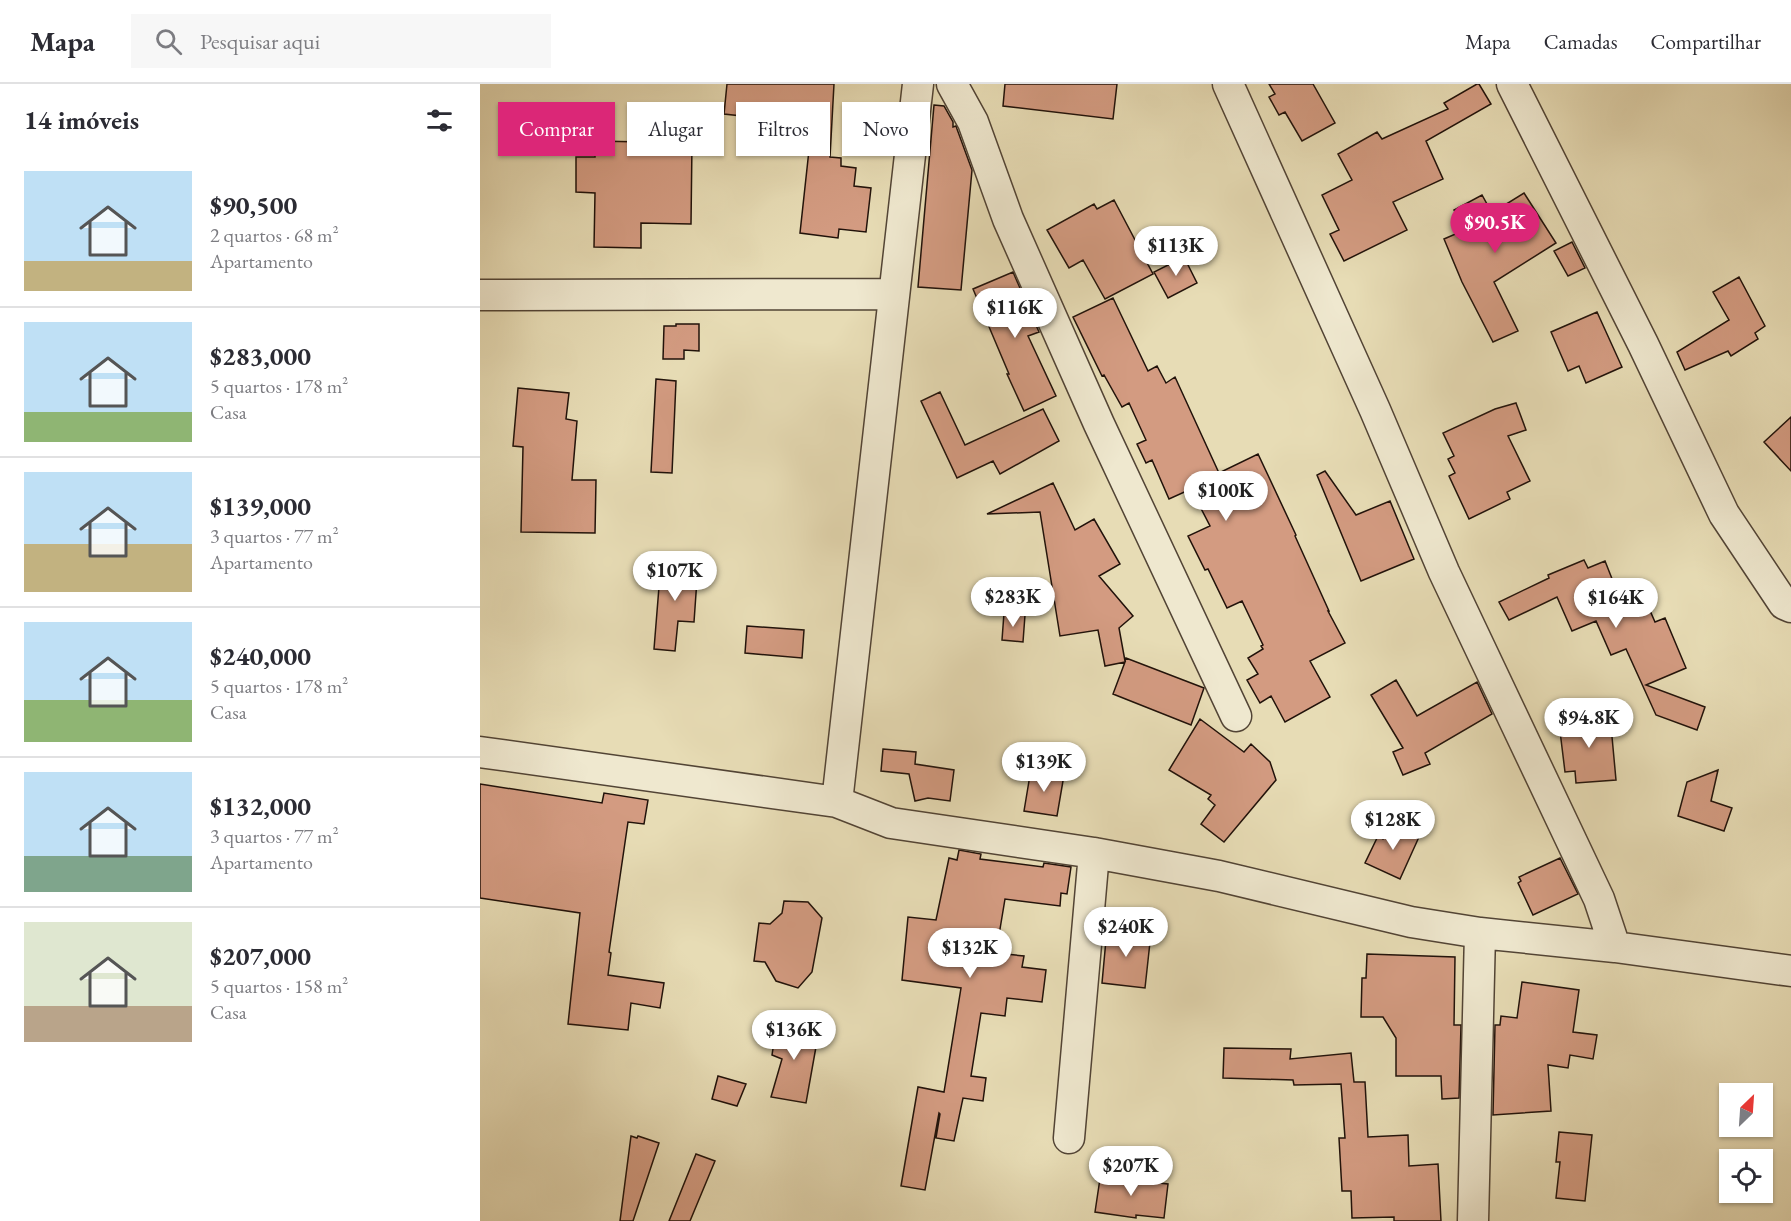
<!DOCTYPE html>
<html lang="pt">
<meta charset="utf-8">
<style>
body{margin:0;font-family:"EB Garamond",serif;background:#f7f7f7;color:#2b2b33;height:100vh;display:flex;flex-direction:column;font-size:22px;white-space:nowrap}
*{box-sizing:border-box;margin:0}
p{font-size:20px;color:#7c7c81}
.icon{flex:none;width:33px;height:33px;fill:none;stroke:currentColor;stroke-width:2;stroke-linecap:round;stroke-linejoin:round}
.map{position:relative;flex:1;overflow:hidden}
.panel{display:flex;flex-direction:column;background:#fff;width:480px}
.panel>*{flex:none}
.hud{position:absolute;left:18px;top:18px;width:570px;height:54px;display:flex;gap:12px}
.needle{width:39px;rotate:25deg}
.controls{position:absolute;left:1239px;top:999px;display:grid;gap:12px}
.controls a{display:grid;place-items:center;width:54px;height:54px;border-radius:0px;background:#fff;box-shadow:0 2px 4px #0004;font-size:30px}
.price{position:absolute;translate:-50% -51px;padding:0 14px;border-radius:21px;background:#fff;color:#222;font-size:20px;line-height:39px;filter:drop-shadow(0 2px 3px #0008)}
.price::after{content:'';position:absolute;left:50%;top:36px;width:18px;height:14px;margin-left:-9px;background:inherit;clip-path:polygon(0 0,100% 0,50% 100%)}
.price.on{background:#db2777;color:#fff}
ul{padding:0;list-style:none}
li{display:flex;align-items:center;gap:18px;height:150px;padding:0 24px}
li+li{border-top:2px solid #e1e1e2}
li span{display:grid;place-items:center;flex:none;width:168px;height:120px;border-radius:0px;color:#555}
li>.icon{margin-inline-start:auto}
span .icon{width:72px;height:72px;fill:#fffc;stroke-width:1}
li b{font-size:26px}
h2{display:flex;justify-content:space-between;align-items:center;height:72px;padding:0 24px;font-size:26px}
.pill{padding:0 21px;border-radius:0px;background:#fff;box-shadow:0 2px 4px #0004;font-size:21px;line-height:54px}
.pill.on{background:#db2777;color:#fff}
header{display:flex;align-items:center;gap:36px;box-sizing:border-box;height:84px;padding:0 30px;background:#fff;border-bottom:2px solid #e1e1e2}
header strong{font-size:28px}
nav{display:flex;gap:33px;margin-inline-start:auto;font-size:21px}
.search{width:420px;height:54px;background:#f7f7f7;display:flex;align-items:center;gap:15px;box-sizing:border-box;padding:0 21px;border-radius:0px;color:#7c7c81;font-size:22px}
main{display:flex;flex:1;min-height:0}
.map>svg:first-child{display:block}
.building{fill:#d39b81;stroke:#21120a;stroke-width:1.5}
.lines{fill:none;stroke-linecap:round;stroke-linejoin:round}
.street-casing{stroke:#524435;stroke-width:33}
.street{stroke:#efe8cf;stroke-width:30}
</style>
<header>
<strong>Mapa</strong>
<div class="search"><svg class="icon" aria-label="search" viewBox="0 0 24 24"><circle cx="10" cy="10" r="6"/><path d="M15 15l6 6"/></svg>Pesquisar aqui</div>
<nav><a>Mapa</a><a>Camadas</a><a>Compartilhar</a></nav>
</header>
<main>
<section class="panel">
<h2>14 imóveis<svg class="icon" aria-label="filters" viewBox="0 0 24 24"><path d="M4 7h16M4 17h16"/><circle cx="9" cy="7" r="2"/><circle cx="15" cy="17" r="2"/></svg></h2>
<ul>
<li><span style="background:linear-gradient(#bfe0f5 75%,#c2b280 0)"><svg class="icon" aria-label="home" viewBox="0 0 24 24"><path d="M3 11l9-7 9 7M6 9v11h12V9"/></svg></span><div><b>$90,500</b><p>2 quartos · 68 m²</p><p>Apartamento</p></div></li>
<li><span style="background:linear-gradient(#bfe0f5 75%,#8fb573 0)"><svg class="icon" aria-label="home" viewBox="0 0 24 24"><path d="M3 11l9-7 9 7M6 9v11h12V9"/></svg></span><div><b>$283,000</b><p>5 quartos · 178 m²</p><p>Casa</p></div></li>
<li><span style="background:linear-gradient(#bfe0f5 60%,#c2b280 0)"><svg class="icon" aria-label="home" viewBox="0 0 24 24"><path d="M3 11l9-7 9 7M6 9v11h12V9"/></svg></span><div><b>$139,000</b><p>3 quartos · 77 m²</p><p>Apartamento</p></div></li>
<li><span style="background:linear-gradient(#bfe0f5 65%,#8fb573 0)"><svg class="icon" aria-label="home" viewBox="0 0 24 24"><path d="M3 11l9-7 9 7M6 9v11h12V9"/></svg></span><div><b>$240,000</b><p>5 quartos · 178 m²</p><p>Casa</p></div></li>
<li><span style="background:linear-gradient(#bfe0f5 70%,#7fa58c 0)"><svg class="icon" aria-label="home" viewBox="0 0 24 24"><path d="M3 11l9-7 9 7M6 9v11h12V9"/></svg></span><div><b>$132,000</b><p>3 quartos · 77 m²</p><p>Apartamento</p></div></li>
<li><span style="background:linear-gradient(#dfe7d0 70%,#b9a48a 0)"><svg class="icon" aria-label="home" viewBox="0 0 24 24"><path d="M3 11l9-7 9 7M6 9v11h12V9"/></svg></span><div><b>$207,000</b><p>5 quartos · 158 m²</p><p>Casa</p></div></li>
</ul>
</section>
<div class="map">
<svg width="1311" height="1137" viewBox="0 0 1311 1137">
<rect width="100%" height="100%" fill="#e7dcb5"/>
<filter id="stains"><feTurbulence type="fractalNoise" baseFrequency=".00333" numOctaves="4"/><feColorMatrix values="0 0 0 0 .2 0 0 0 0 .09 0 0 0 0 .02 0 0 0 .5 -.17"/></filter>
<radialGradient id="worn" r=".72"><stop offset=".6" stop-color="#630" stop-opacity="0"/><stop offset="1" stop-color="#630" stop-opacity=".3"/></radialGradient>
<path class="building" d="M247,0H354L350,73L361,74V82L376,84L374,102L391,104L386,148L359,145L358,154L320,149L329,66H308L309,51L280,50V34L244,30Z
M525,0H637L633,35L523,22Z
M789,0H833L855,39L822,57L805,28L799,31L789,13L795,10Z
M997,0H999L1011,20L946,57L963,95L913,118L927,146L864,177L850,150L859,146L842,111L872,96L858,70L897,48L902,55L968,25L964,19Z
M454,21L464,22L473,38V43L476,42L477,45L492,86L481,206L438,203Z
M219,35L239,36L237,66L217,65Z
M115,57L212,59L211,140L161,139V164L114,163L115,109L96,108V73H115Z
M1044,109L1076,159L1014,198L1038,247L1013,258L982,198L964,155L985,146L974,126L1002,111L1012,129Z
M634,116L673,190L625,215L603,176L589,184L567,146L614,120L617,125Z
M1092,158L1105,184L1088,192L1074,167Z
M704,173L717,199L688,214L674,188Z
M533,188L559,248L548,252L576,312L544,327L527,290H529L493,205Z
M1259,193L1285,242L1275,249L1278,255L1251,272L1248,267L1205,286L1197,268L1249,236L1233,208Z
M633,214L668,287L677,282L686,299L695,293L739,389L778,370L816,451L815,452L849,527H848L865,559L830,577L850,613L805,638L791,612L780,619L767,596L778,590L768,574L783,565L781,562L783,561L762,517L747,524L728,485L725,486L708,452L730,442L711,405L689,415L672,376L666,379L657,360L666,356L649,319L642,323L624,291L622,292L593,233Z
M1117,228L1142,283L1106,299L1099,282L1088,287L1071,248Z
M196,240H219V267L204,266V275H183L184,242H196Z
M176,295L196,297L192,389L171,388Z
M38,304L89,309L86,335L97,337L92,396H116L115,449L41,448L43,363L33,362Z
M460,308L485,361L563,325L579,357L520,390L513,377L477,394L441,317Z
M1036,319L1046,346L1028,352L1050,397L1027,408L1030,415L989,435L969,392L975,389L968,375L974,372L963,349L1015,325Z
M1311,333V387L1284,358Z
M845,387L876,431L910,417L934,475L881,497L837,391Z
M573,399L595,446L614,435L640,480L619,492L653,532L639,544L645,577L646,574L724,604L711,641L633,610L645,578L625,582L618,546L580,552L560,428L507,430Z
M1104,476L1108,484L1125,477L1140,515L1161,506L1175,538L1185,534L1206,584L1166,601L1225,623L1217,646L1176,631L1146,565L1131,571L1116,537L1092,547L1077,513L1029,536L1019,518L1069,494L1068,491Z
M181,478L218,481L214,538L198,537L195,567L174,565Z
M524,529L545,531L543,558L522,556Z
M267,542L324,546L322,574L265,569Z
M916,596L937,632L997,598L1012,630L945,669L950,680L923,691L913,668L923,664L891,611Z
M1130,631L1136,696L1096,699L1095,687L1085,688L1079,639Z
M720,635L764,668L771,660L790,678L796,696L744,758L721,740L735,721L728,715L731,711L689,686Z
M403,665L436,668L435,680L474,686L470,717L448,714L435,717L429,690L401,687Z
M551,685L584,691L577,732L544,727Z
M1238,686L1231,717L1252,724L1244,747L1198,732L1207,698Z
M0,700L122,719L124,709L168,716L164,740L148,738L129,868L131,869L128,891L184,899L180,924L151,919L148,946L88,940L100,829L0,814Z
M910,740L939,753L920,795L885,779L898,752L903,755Z
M479,766L501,770L500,775L563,783L564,779L591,783L587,810L581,809L580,822L525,815L516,869L544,872L542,883L566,886L562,918L527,914L525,932L501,929L491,992L506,994L503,1017L483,1014L474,1057L456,1054L460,1030L459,1029L445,1106L421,1102L438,1003L464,1008L481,904L422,896L428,833L456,836L469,774L477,776Z
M1080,774L1098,810L1053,831L1038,799L1041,797L1039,793Z
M304,817L328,818L342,834L332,888L318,904L296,897L285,878L274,877L279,839L290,840L302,829Z
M627,845L671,849L665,904L622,899Z
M887,870L975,873L974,941H981L979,1014L962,1015L961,992H916V954L903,933H881L882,894H886Z
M1042,898L1099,906L1093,948L1117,951L1113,975L1090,971L1088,984L1068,981L1071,1027L1013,1031L1015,941H1020L1021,932L1037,934Z
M297,939L339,946L326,1019L291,1013L302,975L292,971Z
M744,964L811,965L810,975L871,969L874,998H885L888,1053L928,1051L929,1082L958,1080L961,1137H914V1133L872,1134L871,1107H862L859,1054H865L861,1000L814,1001L813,996L743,994Z
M238,992L266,1000L257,1022L232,1015Z
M1079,1048L1112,1051L1105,1117L1076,1114L1080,1078H1076Z
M151,1052L157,1054L158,1052L179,1059L153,1137H140Z
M216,1070L235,1077L210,1137H189Z
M621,1088L647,1091V1093H662L661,1097L688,1100L684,1134L656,1131V1134L615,1128Z"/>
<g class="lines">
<defs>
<path id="street" d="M472,0L493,38L528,135L619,340L756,632
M748,0L895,326L964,488L1119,815L1135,863
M1032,0L1163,260L1244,430L1304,520L1311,523
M0,211L414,210
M0,668L357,718L411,739L614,769L739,792L931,838L1000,849L1135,863L1311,887
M357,718L438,0
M589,1054L614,769
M993,1137L1000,849"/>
</defs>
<use href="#street" class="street-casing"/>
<use href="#street" class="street"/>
</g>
<rect width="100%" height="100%" filter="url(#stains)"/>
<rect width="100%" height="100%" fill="url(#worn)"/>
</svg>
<div class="controls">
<a><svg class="needle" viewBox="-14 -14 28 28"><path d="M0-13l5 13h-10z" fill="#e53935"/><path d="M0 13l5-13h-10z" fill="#7c7c81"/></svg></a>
<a><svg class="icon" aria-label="locate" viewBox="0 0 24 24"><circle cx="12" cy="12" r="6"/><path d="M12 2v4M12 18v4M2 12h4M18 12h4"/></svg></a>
</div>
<b class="price on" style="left:1015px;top:170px">$90.5K</b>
<b class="price" style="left:696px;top:193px">$113K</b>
<b class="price" style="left:535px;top:255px">$116K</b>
<b class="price" style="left:746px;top:438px">$100K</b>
<b class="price" style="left:195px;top:518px">$107K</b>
<b class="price" style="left:533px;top:544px">$283K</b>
<b class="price" style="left:1136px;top:545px">$164K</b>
<b class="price" style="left:1109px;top:665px">$94.8K</b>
<b class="price" style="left:564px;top:709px">$139K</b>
<b class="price" style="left:913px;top:767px">$128K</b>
<b class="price" style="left:646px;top:874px">$240K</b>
<b class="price" style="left:490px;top:895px">$132K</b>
<b class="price" style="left:314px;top:977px">$136K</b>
<b class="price" style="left:651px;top:1113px">$207K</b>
<div class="hud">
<a class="pill on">Comprar</a>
<a class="pill">Alugar</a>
<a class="pill">Filtros</a>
<a class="pill">Novo</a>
</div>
</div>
</main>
